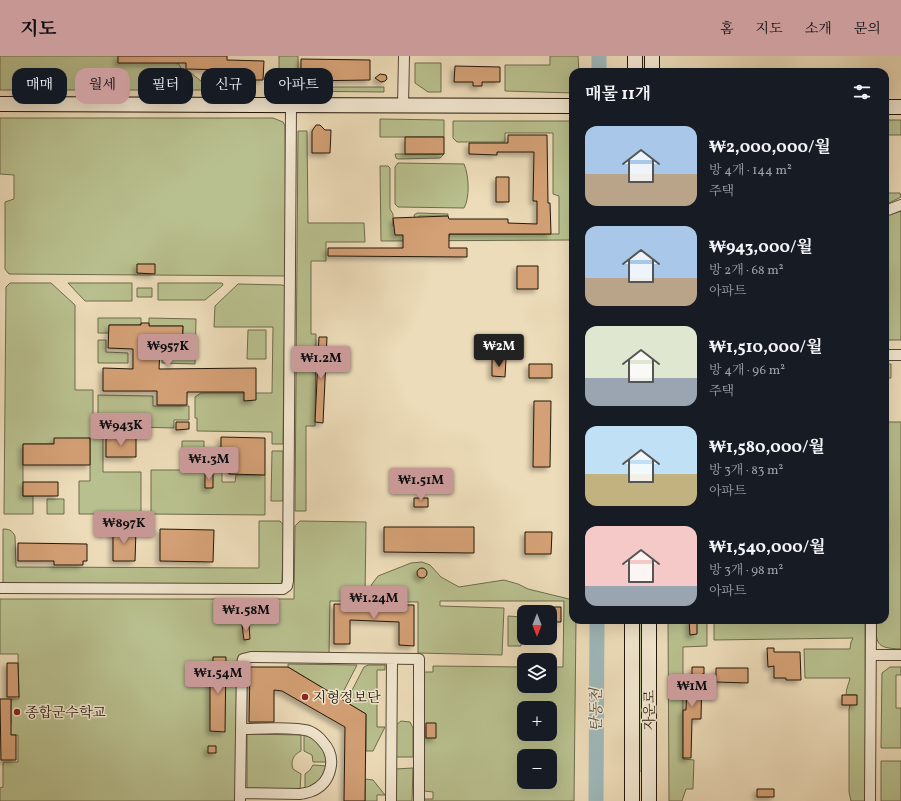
<!DOCTYPE html>
<html lang="ko">
<meta charset="utf-8">
<style>
body{margin:0;font-family:Vollkorn,"Noto Serif KR",serif;background:#20242c;color:#f1f3f6;height:100vh;display:flex;flex-direction:column;font-size:15px;white-space:nowrap}
*{box-sizing:border-box;margin:0}
p{font-size:13px;color:#9ea1a6}
.icon{flex:none;width:22px;height:22px;fill:none;stroke:currentColor;stroke-width:2;stroke-linecap:round;stroke-linejoin:round}
.map{position:relative;flex:1;overflow:hidden}
.details{position:absolute;left:569px;top:12px;width:320px;height:556px;display:flex;flex-direction:column;background:#171b24;border-radius:12px;box-shadow:0 4px 16px #0002}
.details>*{flex:none}
.banner{position:absolute;left:12px;top:12px;width:380px;height:36px;display:flex;gap:8px}
.needle{width:26px;rotate:180deg}
.tools{position:absolute;left:517px;top:549px;display:grid;gap:8px}
.tools a{display:grid;place-items:center;width:40px;height:40px;border-radius:8px;background:#171b24;box-shadow:0 4px 16px #0002;font-size:20px}
.price{position:absolute;translate:-50% -34px;padding:0 9px;border-radius:4px;background:#c59692;color:#111;font-size:13px;line-height:26px;filter:drop-shadow(0 1px 2px #0008)}
.price::after{content:'';position:absolute;left:50%;top:24px;width:12px;height:9px;margin-left:-6px;background:inherit;clip-path:polygon(0 0,100% 0,50% 100%)}
.price.current{background:#222;color:#fff}
ul{padding:0;list-style:none}
li{display:flex;align-items:center;gap:12px;height:100px;padding:0 16px}
li span{display:grid;place-items:center;flex:none;width:112px;height:80px;border-radius:12px;color:#555}
li>.icon{margin-inline-start:auto}
span .icon{width:48px;height:48px;fill:#fffc;stroke-width:1}
li b{font-size:17px}
h2{display:flex;justify-content:space-between;align-items:center;height:48px;padding:0 16px;font-size:17px}
.tag{padding:0 14px;border-radius:12px;background:#171b24;box-shadow:0 4px 16px #0002;font-size:14px;line-height:36px}
.tag.current{background:#c59692;color:#111}
header{display:flex;align-items:center;gap:24px;box-sizing:border-box;height:56px;padding:0 20px;background:#c59692;color:#111}
header strong{font-size:19px}
nav{display:flex;gap:22px;margin-inline-start:auto;font-size:14px}
.map>svg:first-child{display:block}
.green{fill:#b9c08f;stroke:#6e6c4c;fill-rule:evenodd}
.lines{fill:none;stroke-linecap:round;stroke-linejoin:round}
.river{stroke:#9eb9bb;stroke-width:15}
.building{fill:#d4a076;stroke:#23170a;filter:url(#shadow)}
.street-casing{stroke:#564836;stroke-width:12}
.secondary-casing{stroke:#23170a;stroke-width:16}
.street{stroke:#f3e8d2;stroke-width:10}
.secondary{stroke:#f3e8d2;stroke-width:14}
.poi-dot{fill:#8f2418;stroke:#f3e8d2;stroke-width:1.5}
.labels{text-anchor:middle;stroke-width:3;stroke-linejoin:round;paint-order:stroke}
.poi-label{font-size:14px;fill:#23170a;stroke:#f3e8d2;text-anchor:start}
.street-label{font-size:14px;fill:#23170a;stroke:#f3e8d2}
.water-label{font-size:15px;font-style:italic;fill:#4e5048;stroke:#f3e8d2}
</style>
<header>
<strong>지도</strong>
<nav><a>홈</a><a>지도</a><a>소개</a><a>문의</a></nav>
</header>
<div class="map">
<svg width="901" height="745" viewBox="0 0 901 745">
<defs>
<filter id="shadow"><feDropShadow dx="-3.5" dy="3.5" stdDeviation="2" flood-color="#0004"/></filter>
</defs>
<rect width="100%" height="100%" fill="#eddcb9"/>
<filter id="stains"><feTurbulence type="fractalNoise" baseFrequency=".005" numOctaves="4"/><feColorMatrix values="0 0 0 0 .2 0 0 0 0 .09 0 0 0 0 .02 0 0 0 .5 -.17"/></filter>
<radialGradient id="worn" r=".72"><stop offset=".6" stop-color="#630" stop-opacity="0"/><stop offset="1" stop-color="#630" stop-opacity=".3"/></radialGradient>
<path class="green" d="M0,0H118L178,7L183,15L190,16L202,26V34H0Z
M279,0H298V31H384V36L279,35Z
M550,0H578L579,16H573V37L505,35V9H550Z
M415,7H441V36H428L415,27Z
M0,62H273L283,66L285,70L286,220L9,218L5,213V146L14,143V119L0,118Z
M380,63L444,64V81H380Z
M885,64H901V79H885Z
M453,65H573V184L381,185L380,110H388L390,112V153L393,158V170H416L414,159L417,157L448,158V160H419V181H449V178H559V140L553,138V77H505V86H457L453,82Z
M298,75H307L308,167H364L365,186H326V205H311V278H316L315,370H306V455H295Z
M395,98H444L440,102L398,103L396,102Z
M398,107L464,108C469,119 470,142 464,152L398,151L395,148V111Z
M885,137H900L901,141L885,149Z
M901,154V284H885V160Z
M10,227H51L75,249V334H93V382H103V416H141V458H79V425H90V382L54,388H23V440H33V458H4L6,231Z
M68,227H132V245H85Z
M158,227H222L223,228L222,230L205,244H158Z
M238,228L282,229L285,230L283,388H272V376L197,375V362H195V341L201,337H272L273,271H214L215,250Z
M137,232H152V241H137Z
M98,262H141V269H109V277H98Z
M149,262L196,263L195,308L162,307V293H182L183,270H149Z
M248,274H266V303H247Z
M98,284H106V296L128,297V307H98Z
M885,308H891V322H888V366H901V593C875,592 876,588 876,564H885Z
M98,339L153,340V350H189V364H174V372L98,370Z
M182,385H204V416H222V426H235L236,419H265V459L151,458V414H182Z
M272,395H283V445H271Z
M47,443H64V458H47Z
M259,465H280L284,470L282,524L281,528L276,529L6,528L3,526V473C9,473 12,474 15,480L16,511L259,512Z
M300,465L366,466L365,542L372,528L378,520L411,507L422,506L430,509L441,521L459,531L504,524L518,528L528,533L573,544V564H576L574,745H424L425,743H433V736L424,735V616H433V610L524,611V630H550V611H563L564,545H440V550L504,552L502,599L418,597V546L330,545L329,599L244,598L237,745H0V732L3,731V706H18V679H0V668H11V643H19L18,598H0V543H294L295,470ZM524,652H550V678H524ZM524,700H550V726H524Z
M508,560L522,561L521,590H508Z
M639,564H643V715H639Z
M668,564H707V590L683,591V703L694,704L693,733H686L682,745H669Z
M714,564H865L866,745H851L849,736V653L850,649L856,639H846C846,632 849,628 850,622H805L804,593H850L851,586L853,582L714,584Z
M288,608L356,609H357L340,642L288,611Z
M368,609H385V614H377V671H385L373,695H366V658L346,646L364,611Z
M890,611H901V619H896V652H901V692H881L882,617Z
M401,665L410,666L413,672V701H395L396,669Z
M247,678L301,679V695C294,698 290,705 293,713L301,718L300,734L247,733Z
M304,679C319,683 324,693 328,706H313L312,699L304,695Z
M881,705H901V745H881Z
M313,709L327,710C325,723 315,728 305,733V718L310,714Z
M413,712L412,745H396L395,742V713Z
M365,723L373,724L385,739H377V745H365Z"/>
<g class="lines">
<path class="river" d="M599,0V16
M596,745L597,564"/>
</g>
<path class="building" d="M118,0H227V4L264,5L263,24H230V14L186,13V7H118Z
M301,3L370,4V24L301,25Z
M455,10L500,11V26H482V30H473V26H454Z
M380,18L386,19L387,23L385,25L381,26L375,22Z
M316,69H320L325,74H331L330,97H312V75Z
M508,79H547L548,147H550L551,178H449V192H467V201L328,200V192H403V179H395L393,162L448,160L449,163H508V167L537,168V145H533L534,96H497V99L469,98V87H508Z
M405,81H444V98H405Z
M496,121H509V146H496Z
M137,208H155V218L137,217Z
M517,210H538V233H517Z
M141,267H149V270H183L182,293H160L159,313L256,312V344L244,345V336H187V349H157V335H103V312L133,313V293L108,292L109,269H141Z
M319,281H327L323,367L315,366Z
M492,303H506L505,321L492,320Z
M529,308H552V322H529Z
M534,345H551L550,411H533Z
M176,366H189V373L176,374Z
M106,380L136,381V401H106Z
M221,381L265,382V419L229,418V406H223V399H221Z
M54,382H90V409H23V388H54Z
M205,418H213V432H205Z
M23,426H58V440H23Z
M414,442H428V451H414Z
M384,471H474V497L384,496Z
M160,473L214,474L213,506L160,505Z
M113,474H136L135,505H113Z
M525,476H552L551,498H525Z
M18,487L87,488V505H83V509H54V505H18Z
M417 517a5 5 0 1 1 10 0a5 5 0 1 1-10 0Z
M334,548L414,549V590L399,589V566L350,564V588H334Z
M550,551H561V566H554V560H550Z
M689,564H697V578L690,579Z
M242,569H249L250,583L244,584Z
M767,592H774V596H800L801,624H786V622H774V610L768,611Z
M213,601H226L225,676L210,675V619H213Z
M7,607H18L19,641H7Z
M250,611H288L366,658L365,745H344L345,671L282,635L274,634V666H249Z
M692,611H704V618H702L701,663H692L691,702H683V654H686L687,623H692Z
M716,612H748V627L716,626Z
M842,639H857V649H842Z
M0,643H11V679H16V704H1Z
M426,667H436V682H426Z
M208,690H216V697H208Z
M757,733H774V741H757Z"/>
<g class="lines">
<defs>
<path id="street" d="M403,50L404,0
M885,155L901,149
M885,299H901
M0,532L283,533L287,530L288,525L291,50
M871,599H901
M241,673C257,673 294,670 309,675C314,677 320,682 323,686C338,702 331,727 312,735C308,737 304,737 300,738L241,737
M240,745L242,608L243,603L251,601L419,603V745
M391,745L392,603
M870,745L871,564"/>
<path id="secondary" d="M635,16V0
M652,16V0
M0,48L573,50
M885,51H901
M632,745V564
M649,745V564"/>
</defs>
<use href="#street" class="street-casing"/>
<use href="#secondary" class="secondary-casing"/>
<use href="#street" class="street"/>
<use href="#secondary" class="secondary"/>
</g>
<g class="poi-dot">
<circle cx="305" cy="641" r="4"/>
<circle cx="17" cy="656" r="4"/>
</g>
<g class="labels">
<g class="poi-label">
<text x="313" y="646">지형정보단</text>
<text x="25" y="661">종합군수학교</text>
</g>
<g class="street-label">
<text transform="translate(649 654) rotate(-90)" y="5">자운로</text>
</g>
<g class="water-label">
<text transform="translate(596 654) rotate(-90)" y="5">탄동천</text>
</g>
</g>
<rect width="100%" height="100%" filter="url(#stains)"/>
<rect width="100%" height="100%" fill="url(#worn)"/>
</svg>
<div class="tools">
<a><svg class="needle" viewBox="-14 -14 28 28"><path d="M0-13l5 13h-10z" fill="#e53935"/><path d="M0 13l5-13h-10z" fill="#9ea1a6"/></svg></a>
<a><svg class="icon" aria-label="layers" viewBox="0 0 24 24"><path d="M12 4l9 5-9 5-9-5zM3 14l9 5 9-5"/></svg></a>
<a>+</a>
<a>−</a>
</div>
<b class="price" style="left:168px;top:312px">₩957K</b>
<b class="price current" style="left:499px;top:312px">₩2M</b>
<b class="price" style="left:321px;top:324px">₩1.2M</b>
<b class="price" style="left:121px;top:391px">₩943K</b>
<b class="price" style="left:209px;top:425px">₩1.3M</b>
<b class="price" style="left:421px;top:446px">₩1.51M</b>
<b class="price" style="left:124px;top:489px">₩897K</b>
<b class="price" style="left:374px;top:564px">₩1.24M</b>
<b class="price" style="left:246px;top:576px">₩1.58M</b>
<b class="price" style="left:218px;top:639px">₩1.54M</b>
<b class="price" style="left:692px;top:652px">₩1M</b>
<div class="banner">
<a class="tag">매매</a>
<a class="tag current">월세</a>
<a class="tag">필터</a>
<a class="tag">신규</a>
<a class="tag">아파트</a>
</div>
<section class="details">
<h2>매물 11개<svg class="icon" aria-label="filters" viewBox="0 0 24 24"><path d="M4 7h16M4 17h16"/><circle cx="9" cy="7" r="2"/><circle cx="15" cy="17" r="2"/></svg></h2>
<ul>
<li><span style="background:linear-gradient(#a9c7e8 60%,#b9a48a 0)"><svg class="icon" aria-label="home" viewBox="0 0 24 24"><path d="M3 11l9-7 9 7M6 9v11h12V9"/></svg></span><div><b>₩2,000,000/월</b><p>방 4개 · 144 m²</p><p>주택</p></div></li>
<li><span style="background:linear-gradient(#a9c7e8 65%,#b9a48a 0)"><svg class="icon" aria-label="home" viewBox="0 0 24 24"><path d="M3 11l9-7 9 7M6 9v11h12V9"/></svg></span><div><b>₩943,000/월</b><p>방 2개 · 68 m²</p><p>아파트</p></div></li>
<li><span style="background:linear-gradient(#dfe7d0 65%,#9aa5b1 0)"><svg class="icon" aria-label="home" viewBox="0 0 24 24"><path d="M3 11l9-7 9 7M6 9v11h12V9"/></svg></span><div><b>₩1,510,000/월</b><p>방 4개 · 96 m²</p><p>주택</p></div></li>
<li><span style="background:linear-gradient(#bfe0f5 60%,#c2b280 0)"><svg class="icon" aria-label="home" viewBox="0 0 24 24"><path d="M3 11l9-7 9 7M6 9v11h12V9"/></svg></span><div><b>₩1,580,000/월</b><p>방 3개 · 83 m²</p><p>아파트</p></div></li>
<li><span style="background:linear-gradient(#f6c9c9 75%,#9aa5b1 0)"><svg class="icon" aria-label="home" viewBox="0 0 24 24"><path d="M3 11l9-7 9 7M6 9v11h12V9"/></svg></span><div><b>₩1,540,000/월</b><p>방 3개 · 98 m²</p><p>아파트</p></div></li>
</ul>
</section>
</div>
